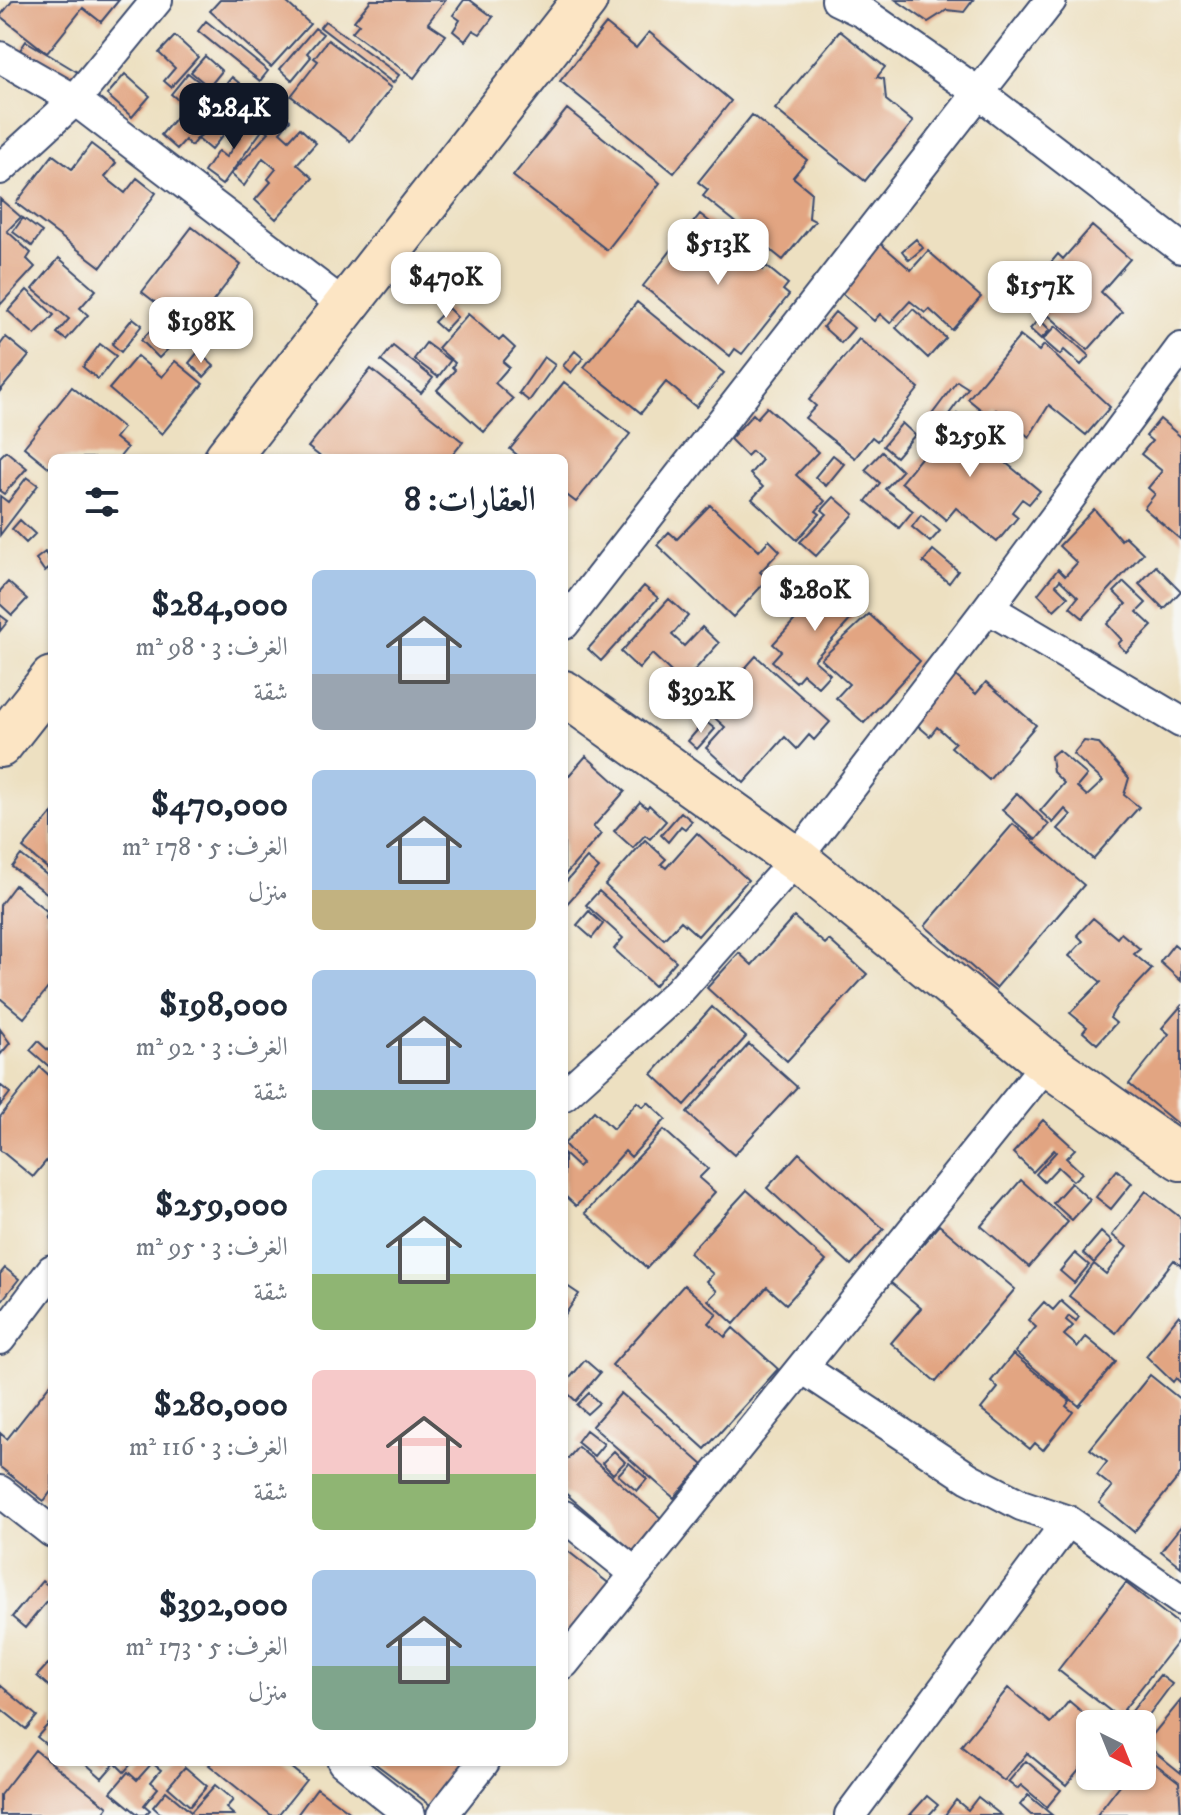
<!DOCTYPE html>
<html lang="ar">
<meta charset="utf-8">
<style>
body{margin:0;font-family:"IM FELL DW Pica",Amiri,serif;background:#f2f2f3;color:#1f2937;direction:rtl;height:100vh;display:flex;flex-direction:column;font-size:30px;white-space:nowrap}
*{box-sizing:border-box;margin:0}
p{font-size:26px;color:#747a83}
.icon{flex:none;width:44px;height:44px;fill:none;stroke:currentColor;stroke-width:2;stroke-linecap:round;stroke-linejoin:round}
.map{position:relative;flex:1;overflow:hidden;direction:ltr}
.side{position:absolute;left:48px;top:454px;width:520px;height:1312px;display:flex;flex-direction:column;background:#fff;border-radius:12px;box-shadow:0 2px 6px #0004;direction:rtl}
.side>*{flex:none}
.needle{width:52px;rotate:137deg}
.fabs{position:absolute;left:1076px;top:1710px;display:grid;gap:16px}
.fabs a{display:grid;place-items:center;width:80px;height:80px;border-radius:12px;background:#fff;box-shadow:0 2px 6px #0004;font-size:40px}
.price{position:absolute;translate:-50% -68px;padding:0 18px;border-radius:16px;background:#fff;color:#222;font-size:26px;line-height:52px;filter:drop-shadow(0 2px 4px #0008)}
.price::after{content:'';position:absolute;left:50%;top:48px;width:24px;height:18px;margin-left:-12px;background:inherit;clip-path:polygon(0 0,100% 0,50% 100%)}
.price.active{background:#111827;color:#fff}
ul{padding:0;list-style:none}
li{display:flex;align-items:center;gap:24px;height:200px;padding:0 32px}
li span{display:grid;place-items:center;flex:none;width:224px;height:160px;border-radius:12px;color:#555}
li>.icon{margin-inline-start:auto}
span .icon{width:96px;height:96px;fill:#fffc;stroke-width:1}
li b{font-size:34px}
h2{display:flex;justify-content:space-between;align-items:center;height:96px;padding:0 32px;font-size:34px}
.map>svg:first-child{display:block}
.building{fill:#e2a582}
.lines{fill:none;stroke-linecap:round;stroke-linejoin:round}
.street-casing{stroke:#3a4a6d;stroke-width:34}
.secondary-casing{stroke:#3a4a6d;stroke-width:48}
.street{stroke:#fff;stroke-width:30}
.secondary{stroke:#fce5c4;stroke-width:44}
</style>
<div class="map">
<svg width="1181" height="1815" viewBox="0 0 1181 1815">
<rect width="100%" height="100%" fill="#f6f6f2"/>
<filter id="ink" filterUnits="userSpaceOnUse"><feTurbulence type="fractalNoise" baseFrequency=".0125" numOctaves="2"/><feDisplacementMap in="SourceGraphic" scale="16" xChannelSelector="R" yChannelSelector="G"/><feConvolveMatrix kernelMatrix="1 2 1 2 8 2 1 2 1" color-interpolation-filters="sRGB"/></filter>
<filter id="wash" filterUnits="userSpaceOnUse"><feTurbulence type="fractalNoise" baseFrequency=".006" numOctaves="4" result="noise"/><feDisplacementMap in="SourceGraphic" scale="32" xChannelSelector="R" yChannelSelector="G"/><feGaussianBlur stdDeviation="1.8" result="paint"/><feColorMatrix in="noise" values="0 0 0 0 0 0 0 0 0 0 0 0 0 0 0 0 0 1.4 0 .05"/><feComposite in="paint" operator="in"/></filter>
<g filter="url(#wash)">
<rect width="100%" height="100%" fill="#ede0c1"/>
<g id="blocks">
<path class="building" d="M13,0H119L101,22L83,8L47,53L0,16Z
M220,0H284L310,24L271,67L210,11Z
M371,0H445L428,23L446,35L414,78L352,32L359,24L354,21Z
M464,0H470L493,17L480,34L473,30L465,41L453,31L460,20L453,15Z
M896,0H973L964,12L947,10L928,22Z
M206,21L268,71L260,81L198,31Z
M325,21L399,75L393,83L320,27Z
M606,24L636,48L649,32L731,101L674,173L560,81Z
M315,28L323,34L307,53L311,57L292,80L280,69Z
M840,31L885,67L877,77L884,79L886,100L913,122L865,181L775,109Z
M175,36L198,57L171,87L164,81L175,68L159,53Z
M328,40L391,88L350,141L291,96L318,61L314,58Z
M26,41L79,73L66,93L13,61Z
M205,56L222,71L209,87L191,72Z
M188,73L235,111L220,129L225,133L211,150L198,139L212,122L207,124L171,94Z
M125,74L150,96L132,117L107,95Z
M232,77L251,93L236,110L218,94Z
M270,102L290,120L280,132L289,140L300,128L316,143L297,164L313,178L276,219L255,200L271,182L268,179L276,169L263,158L244,186L231,174L269,132L255,120Z
M183,109L206,128L191,146L185,140L177,149L161,135Z
M567,109L660,183L607,250L513,176Z
M752,115L807,160L793,177L811,192L809,218L815,221L783,260L703,196L708,190L698,182Z
M244,116L263,129L222,185L204,172L218,151L226,157L240,138L233,133Z
M91,144L116,163L105,177L125,193L137,178L156,193L101,267L16,203L53,155L72,169Z
M0,199L21,217L7,231L31,253L27,259L35,267L0,305Z
M700,214L754,257L752,261L763,270L766,266L788,284L783,290L789,295L742,354L735,349L730,356L643,286Z
M23,218L42,232L32,246L13,232Z
M1092,226L1130,259L1101,292L1122,312L1088,350L1048,315L1043,321L1018,299L1035,279L1041,284L1053,271L1048,266L1058,254L1063,259Z
M192,227L241,265L191,330L142,292Z
M916,239L923,248L909,260L902,251Z
M880,243L911,270L928,251L981,297L952,330L929,309L925,313L910,301L890,323L880,314L874,321L838,290Z
M59,258L96,290L80,308L88,315L66,340L57,333L69,319L33,289Z
M27,290L54,315L35,335L8,311Z
M637,302L724,373L696,407L666,382L641,413L584,367Z
M448,308L457,317L444,331L434,322Z
M913,309L946,338L928,358L896,328Z
M835,312L854,328L841,343L823,327Z
M468,314L499,341L503,337L515,348L503,362L509,367L495,383L513,399L484,432L437,390L455,370L452,367L455,363L438,348Z
M133,318L142,325L121,352L112,344Z
M1039,319L1050,330L1041,339L1030,329Z
M1056,326L1089,356L1081,365L1064,350L1060,355L1043,340Z
M153,328L171,346L159,358L141,340Z
M1020,336L1039,351L1044,345L1110,407L1086,435L1049,405L1029,437L996,410L990,417L968,399Z
M6,337L29,356L0,391V345Z
M859,339L919,388L877,441L872,437L855,458L805,418L816,406L809,400Z
M426,343L450,361L438,377L414,359Z
M100,344L116,356L98,379L83,367Z
M393,346L433,378L421,393L381,361Z
M575,351L583,358L571,373L563,366Z
M198,352L214,366L204,377L189,363Z
M137,356L162,377L175,361L203,384L162,434L109,389Z
M544,357L555,365L529,401L519,393Z
M371,369L463,442L450,458H322L308,447Z
M957,381L968,388L941,425L930,417Z
M564,382L630,434L576,502L564,493V458H521L510,449Z
M72,387L123,428L115,438L127,448L119,458H52V470L24,447Z
M767,407L818,452L796,475L825,501L816,511L820,514L797,540L752,499L763,487L750,474L762,460L752,451L747,456L730,439L753,414L757,418Z
M957,414L1009,456L1005,462L1040,491L1029,504L1022,499L1012,512L1018,517L997,542L956,508L946,520L901,482Z
M1160,419L1181,437V540L1144,508L1155,494L1148,488L1162,471L1141,454L1152,441L1146,436Z
M902,423L915,435L896,457L883,446Z
M6,451L27,468L4,494L0,491V457Z
M882,452L902,471L885,489L913,511L899,528L866,501L880,483L865,470Z
M833,455L844,464L826,486L815,477Z
M27,477L38,485L0,535V496L8,502Z
M834,497L854,514L816,556L800,542L827,514L822,510Z
M710,505L759,551L769,540L780,551L760,572L768,579L733,617L657,545L669,532L677,539Z
M1094,509L1121,540L1125,536L1143,553L1083,618L1070,607L1078,597L1060,580L1056,585L1068,597L1054,610L1038,594L1058,569L1065,576L1077,563L1059,546Z
M921,515L940,531L930,542L912,527Z
M20,520L35,534L26,543L12,529Z
M933,550L958,571L949,583L923,562Z
M45,552L52,566L45,572L36,559Z
M1156,566L1181,591L1164,609L1139,584Z
M832,579L862,607L814,660L830,674L818,687L803,674L796,682L772,661L781,651L773,644Z
M8,582L27,599L12,615L0,604V591Z
M1124,582L1146,603L1137,612L1152,626L1126,652L1118,644L1122,640L1107,624L1126,604L1114,592Z
M644,586L658,598L601,661L588,649Z
M669,599L688,616L672,635L684,646L702,627L719,643L683,683L652,654L639,669L621,652Z
M869,614L920,661L864,723L836,698L849,684L821,659Z
M0,615L8,621L0,631Z
M756,656L830,722L814,740L809,735L797,749L785,737L744,783L706,748L725,727L707,711Z
M951,672L976,694L986,682L1036,725L989,780L951,747L955,743L937,727L930,736L910,719Z
M698,676L703,681L692,694L687,689Z
M705,721L715,729L697,749L688,741Z
M1084,741L1098,743L1129,778L1124,795L1139,807L1093,859L1058,829L1071,815L1065,809L1053,823L1040,811L1064,783L1053,772L1051,756L1058,750L1087,775L1077,787L1087,796L1103,781L1073,754Z
M586,756L625,791L593,827L601,834L564,876V781Z
M1017,793L1049,825L1036,840L1002,810Z
M640,802L647,808L649,805L666,821L650,839L645,835L633,848L614,831Z
M681,812L692,821L685,829L681,826L668,842L661,835Z
M52,813V872L23,848Z
M1013,824L1084,885L996,988L925,926Z
M697,833L748,880L698,936L681,921L664,939L605,885L645,840L666,859L661,864L666,868Z
M21,855L52,879V897L12,867Z
M587,858L599,868L564,907V884Z
M15,885L48,912L45,918L52,923V983L24,1018L0,998V905Z
M599,891L676,961L654,986L614,949L623,938L586,905Z
M589,911L603,924L592,938L577,925Z
M794,917L825,944L829,940L867,974L787,1061L707,988L739,953L752,965Z
M1093,918L1117,938L1121,933L1140,949L1134,954L1152,969L1117,1006L1110,1018L1116,1023L1097,1044L1083,1032L1087,1027L1070,1013L1101,982L1069,956L1083,941L1077,935Z
M1174,944L1181,950V981L1160,962Z
M1181,1006V1127L1129,1084L1169,1034L1162,1028Z
M712,1007L746,1037L685,1105L652,1074Z
M0,1029L10,1043L0,1055Z
M38,1041L52,1054V1069L30,1050Z
M749,1044L797,1087L734,1155L687,1113Z
M40,1067L52,1078V1154L33,1177L0,1150V1117Z
M0,1085L10,1093L0,1106Z
M637,1102L643,1107L648,1102L666,1119L631,1157L625,1151L576,1206L564,1195V1154L578,1167L582,1163L564,1144L594,1111L613,1129Z
M1043,1120L1075,1149L1066,1158L1082,1173L1073,1181L1058,1167L1044,1182L1036,1174L1056,1152L1054,1150L1033,1172L1013,1153Z
M664,1130L708,1169L699,1178L715,1192L647,1268L585,1213Z
M799,1153L884,1229L851,1265L767,1188Z
M1117,1170L1132,1183L1111,1209L1096,1197Z
M1021,1180L1068,1222L1029,1267L981,1226Z
M1071,1183L1090,1200L1072,1220L1053,1203Z
M747,1190L826,1261L786,1304L767,1287L734,1324L708,1300L717,1291L706,1281L713,1274L689,1253Z
M1146,1191L1181,1218V1266L1174,1260L1116,1333L1069,1296L1094,1264L1106,1274L1127,1247L1112,1235Z
M939,1225L1015,1289L936,1382L891,1343L921,1308L890,1282Z
M1101,1232L1112,1242L1094,1263L1083,1253Z
M1075,1253L1089,1265L1074,1283L1060,1271Z
M5,1268L19,1279L0,1303V1274Z
M564,1284L579,1294L564,1316Z
M684,1285L717,1314L709,1323L725,1337L733,1328L778,1369L705,1449L612,1365Z
M1061,1301L1079,1317L1076,1321L1069,1316L1066,1320L1073,1326L1064,1335L1078,1347L1086,1337L1116,1362L1079,1406L1015,1352L1036,1327L1028,1320L1044,1302L1053,1310Z
M1179,1315L1181,1317V1383L1176,1378L1173,1382L1146,1356Z
M1013,1354L1070,1401L1066,1406L1073,1412L1043,1450L1035,1443L1030,1449L981,1409L998,1388L991,1381Z
M585,1360L600,1373L576,1401L564,1390V1385Z
M1150,1375L1181,1400V1474L1134,1532L1099,1503L1112,1487L1097,1475L1107,1462L1090,1449Z
M52,1382V1490L44,1501L0,1467V1433L7,1439Z
M589,1393L599,1403L587,1414L577,1405Z
M621,1393L703,1465L674,1498L592,1426Z
M586,1430L604,1444L594,1456L577,1442Z
M578,1447L661,1518L633,1551L564,1492V1463Z
M614,1451L625,1462L613,1474L602,1463Z
M629,1463L647,1479L637,1491L618,1475Z
M1181,1526V1567L1161,1551Z
M564,1548L612,1586L564,1646Z
M42,1581L52,1588V1595L25,1628L12,1617Z
M1126,1583L1181,1626V1637L1118,1717L1058,1670Z
M48,1664L52,1668V1689L37,1676Z
M1160,1675L1172,1684L1142,1724H1122Z
M0,1685L37,1716L26,1729L0,1708Z
M1008,1688L1051,1723L1069,1701L1096,1724H1090V1756L1066,1785L1027,1753L1004,1781L961,1746Z
M1181,1700V1773L1145,1744Z
M52,1720V1742L48,1746L37,1737Z
M35,1750L108,1807L102,1815H0V1795Z
M1144,1755L1179,1782L1181,1815H1097L1127,1776H1142Z
M1026,1761L1061,1790L1047,1807L1021,1785L1017,1789L1008,1782Z
M84,1762H133L124,1772L115,1763L102,1778Z
M212,1762H284L306,1780L278,1815H271L209,1765Z
M373,1762H467L433,1807Z
M152,1763L161,1770L151,1782L158,1788L144,1805L150,1810L145,1815H139L111,1792L128,1772L137,1780Z
M185,1767L207,1786L190,1806L168,1787Z
M215,1785L233,1800L226,1808L234,1815H162L153,1807L166,1791L191,1812Z
M317,1788L351,1813L349,1815H297Z
M1028,1795L1052,1815H1031L1020,1805Z
M927,1796L938,1805L929,1815H910Z
M978,1797L1001,1815H945L956,1800L968,1810Z"/>
</g>
</g>
<g filter="url(#ink)">
<use href="#blocks" fill-opacity="0" stroke="#3a4a6d" stroke-width="2"/>
<g class="lines">
<defs>
<path id="street" d="M837,0L864,13L979,93L1181,248
M0,57L75,100L344,305
M0,169L75,100L157,0
M988,608L1181,722
M564,624L1051,0
M564,1095L678,992L796,859L988,608L1181,348
M0,1339L52,1270
M804,1369L969,1478L1021,1505L1068,1521L1181,1600
M0,1491L52,1532
M564,1516L635,1573
M564,1663L1047,1063
M343,1762L410,1815
M442,1815L484,1762
M850,1815L1068,1521"/>
<path id="secondary" d="M227,458L585,0
M564,693L796,859L1047,1063L1181,1158
M0,745L52,679"/>
</defs>
<use href="#street" class="street-casing"/>
<use href="#secondary" class="secondary-casing"/>
<use href="#street" class="street"/>
<use href="#secondary" class="secondary"/>
</g>
</g>
</svg>
<div class="fabs">
<a><svg class="needle" viewBox="-14 -14 28 28"><path d="M0-13l5 13h-10z" fill="#e53935"/><path d="M0 13l5-13h-10z" fill="#747a83"/></svg></a>
</div>
<b class="price active" style="left:234px;top:151px">$284K</b>
<b class="price" style="left:718px;top:287px">$513K</b>
<b class="price" style="left:446px;top:320px">$470K</b>
<b class="price" style="left:1040px;top:329px">$157K</b>
<b class="price" style="left:201px;top:365px">$198K</b>
<b class="price" style="left:970px;top:479px">$259K</b>
<b class="price" style="left:815px;top:633px">$280K</b>
<b class="price" style="left:701px;top:735px">$392K</b>
<section class="side">
<h2>العقارات: 8<svg class="icon" aria-label="filters" viewBox="0 0 24 24"><path d="M4 7h16M4 17h16"/><circle cx="9" cy="7" r="2"/><circle cx="15" cy="17" r="2"/></svg></h2>
<ul>
<li><span style="background:linear-gradient(#a9c7e8 65%,#9aa5b1 0)"><svg class="icon" aria-label="home" viewBox="0 0 24 24"><path d="M3 11l9-7 9 7M6 9v11h12V9"/></svg></span><div><b>$284,000</b><p>الغرف: 3 · 98 m²</p><p>شقة</p></div></li>
<li><span style="background:linear-gradient(#a9c7e8 75%,#c2b280 0)"><svg class="icon" aria-label="home" viewBox="0 0 24 24"><path d="M3 11l9-7 9 7M6 9v11h12V9"/></svg></span><div><b>$470,000</b><p>الغرف: 5 · 178 m²</p><p>منزل</p></div></li>
<li><span style="background:linear-gradient(#a9c7e8 75%,#7fa58c 0)"><svg class="icon" aria-label="home" viewBox="0 0 24 24"><path d="M3 11l9-7 9 7M6 9v11h12V9"/></svg></span><div><b>$198,000</b><p>الغرف: 3 · 92 m²</p><p>شقة</p></div></li>
<li><span style="background:linear-gradient(#bfe0f5 65%,#8fb573 0)"><svg class="icon" aria-label="home" viewBox="0 0 24 24"><path d="M3 11l9-7 9 7M6 9v11h12V9"/></svg></span><div><b>$259,000</b><p>الغرف: 3 · 95 m²</p><p>شقة</p></div></li>
<li><span style="background:linear-gradient(#f6c9c9 65%,#8fb573 0)"><svg class="icon" aria-label="home" viewBox="0 0 24 24"><path d="M3 11l9-7 9 7M6 9v11h12V9"/></svg></span><div><b>$280,000</b><p>الغرف: 3 · 116 m²</p><p>شقة</p></div></li>
<li><span style="background:linear-gradient(#a9c7e8 60%,#7fa58c 0)"><svg class="icon" aria-label="home" viewBox="0 0 24 24"><path d="M3 11l9-7 9 7M6 9v11h12V9"/></svg></span><div><b>$392,000</b><p>الغرف: 5 · 173 m²</p><p>منزل</p></div></li>
</ul>
</section>
</div>
